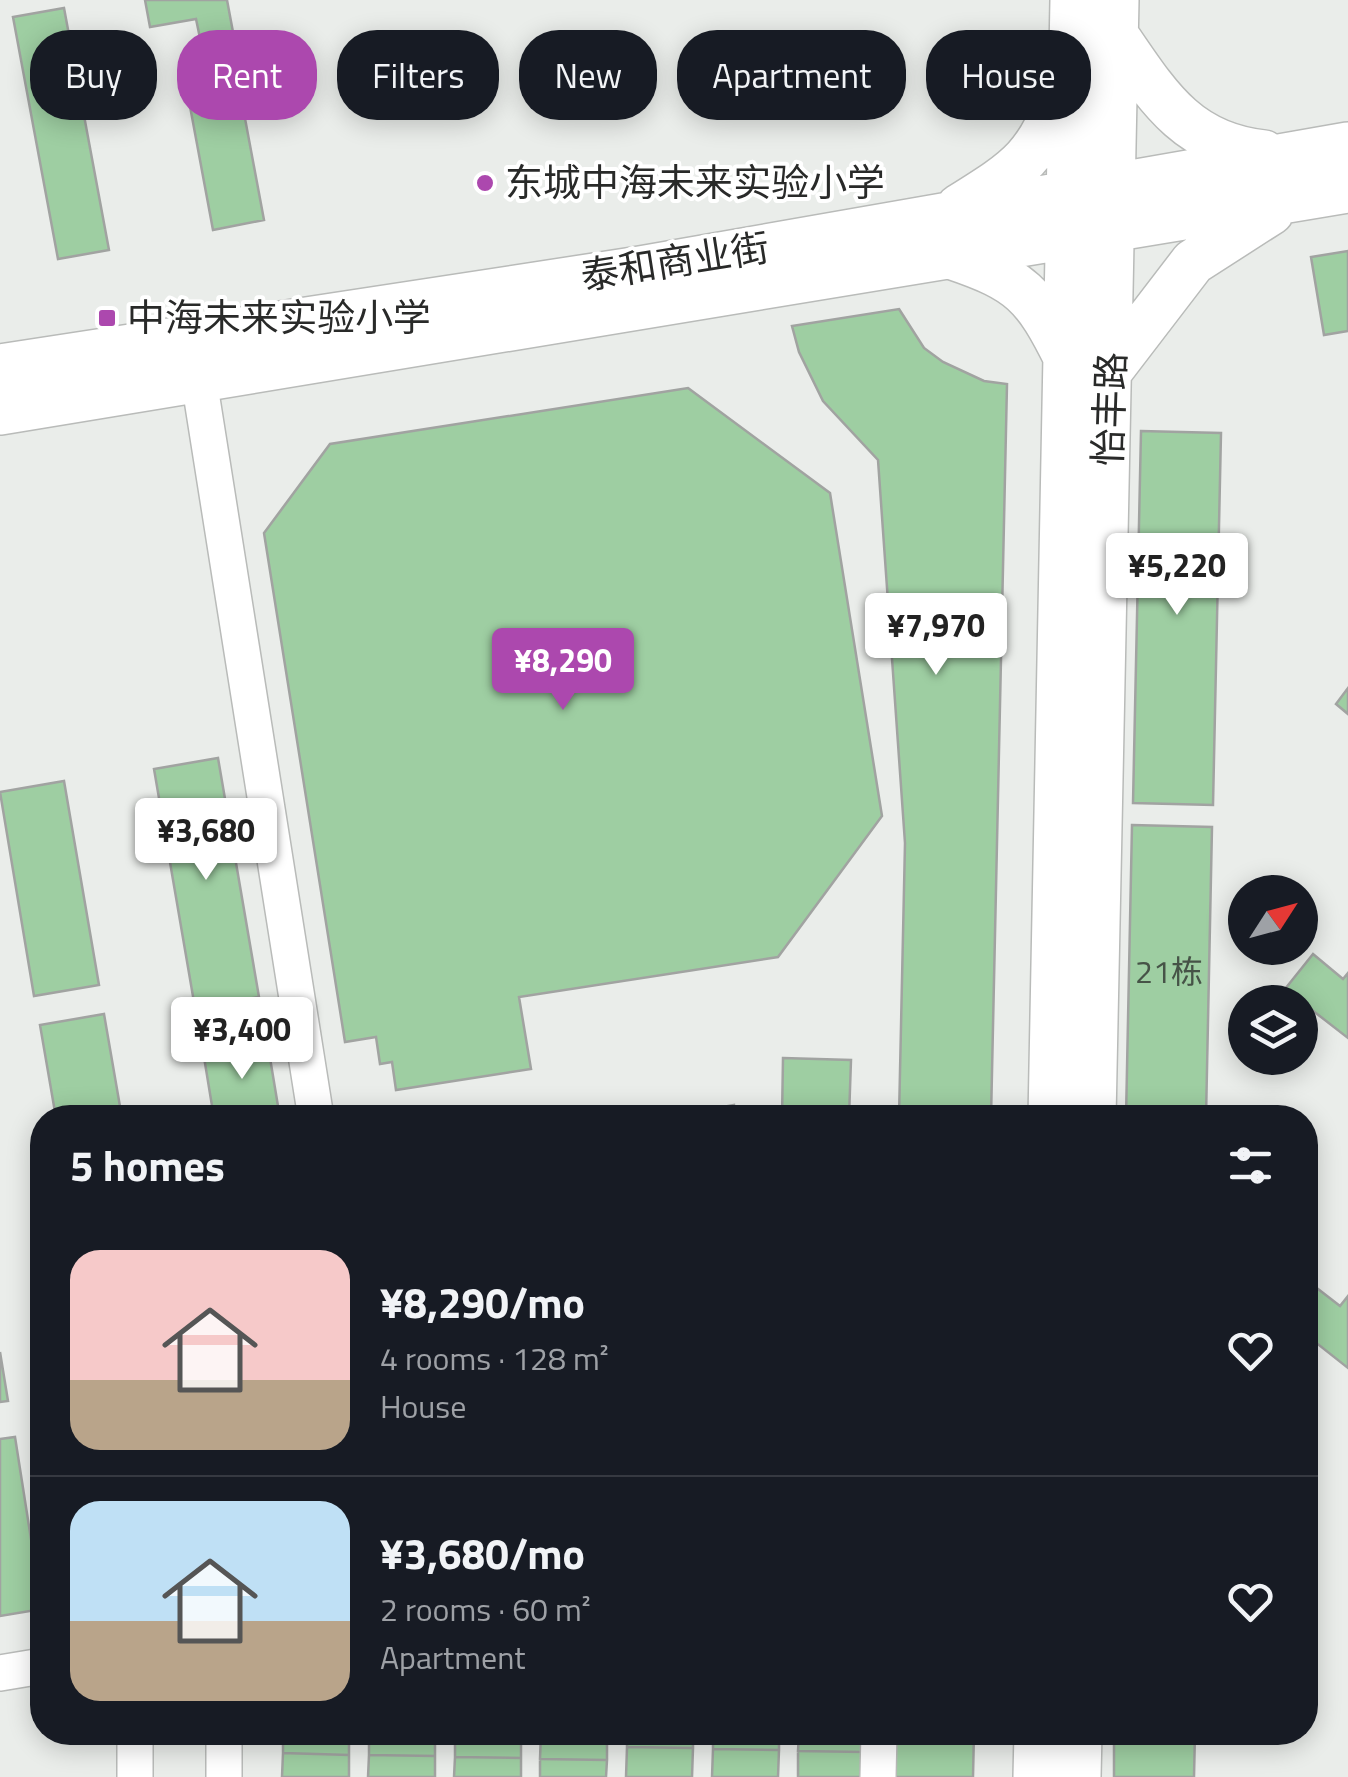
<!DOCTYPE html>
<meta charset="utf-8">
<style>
body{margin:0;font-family:"Titillium Web","Noto Sans SC",sans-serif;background:#242831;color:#f1f3f6;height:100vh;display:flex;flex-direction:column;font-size:38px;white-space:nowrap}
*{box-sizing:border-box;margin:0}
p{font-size:32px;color:#9ea1a6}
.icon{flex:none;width:55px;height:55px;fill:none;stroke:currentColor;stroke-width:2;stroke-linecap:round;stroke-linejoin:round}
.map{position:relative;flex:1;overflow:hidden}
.details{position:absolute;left:30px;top:1105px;width:1288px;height:640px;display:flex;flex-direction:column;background:#171b24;border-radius:40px;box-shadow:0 5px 25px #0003}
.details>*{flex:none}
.banner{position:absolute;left:30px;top:30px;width:1290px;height:90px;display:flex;gap:20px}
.needle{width:65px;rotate:54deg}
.fabs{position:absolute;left:1228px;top:875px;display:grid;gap:20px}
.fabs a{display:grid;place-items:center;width:90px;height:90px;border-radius:50%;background:#171b24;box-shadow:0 5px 25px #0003;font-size:50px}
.price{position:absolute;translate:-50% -85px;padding:0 22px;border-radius:10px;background:#fff;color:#222;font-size:32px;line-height:65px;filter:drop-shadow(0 2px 5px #0008)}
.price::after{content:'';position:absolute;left:50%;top:60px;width:30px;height:22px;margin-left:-15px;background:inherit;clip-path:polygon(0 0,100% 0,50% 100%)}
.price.active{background:#ac48ae;color:#fff}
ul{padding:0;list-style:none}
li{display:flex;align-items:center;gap:30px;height:250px;padding:0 40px}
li+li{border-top:2px solid #363941}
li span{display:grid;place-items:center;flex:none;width:280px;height:200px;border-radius:30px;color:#555}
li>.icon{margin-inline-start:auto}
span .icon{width:120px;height:120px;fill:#fffc;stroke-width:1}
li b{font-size:42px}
h2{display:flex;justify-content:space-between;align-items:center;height:120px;padding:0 40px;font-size:42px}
.tag{padding:0 35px;border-radius:40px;background:#171b24;box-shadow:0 5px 25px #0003;font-size:35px;line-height:90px}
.tag.active{background:#ac48ae;color:#fff}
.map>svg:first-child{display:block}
.building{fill:#9ecea2;stroke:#a1a3a1;stroke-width:2.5}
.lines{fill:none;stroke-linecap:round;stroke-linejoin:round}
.minor-casing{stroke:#b9bbb9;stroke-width:38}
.tertiary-casing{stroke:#b9bbb9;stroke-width:48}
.minor{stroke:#fff;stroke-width:35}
.tertiary{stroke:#fff;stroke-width:45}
.poi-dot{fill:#ac48ae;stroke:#fff;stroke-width:4}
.labels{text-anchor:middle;stroke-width:8;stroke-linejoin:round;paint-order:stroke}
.number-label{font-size:32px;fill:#465347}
.poi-label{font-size:38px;fill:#292a29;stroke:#fff;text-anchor:start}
.street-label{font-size:38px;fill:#292a29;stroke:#fff}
</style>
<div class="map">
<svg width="1348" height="1777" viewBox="0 0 1348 1777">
<rect width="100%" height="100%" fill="#eaedea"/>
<path class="building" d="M145,0H227L233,32L200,38L196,19L150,27Z
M64,8L109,250L58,259L13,17Z
M235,65L264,220L213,230L184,74Z
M1348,251V331L1324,335L1311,257Z
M899,309L924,348L943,362L984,381L1007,384L991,1118H899L905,843L878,460L823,401L799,352L792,326Z
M688,388L830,493L882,816L778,957L519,997L531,1069L396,1090L392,1062L380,1064L376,1037L345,1042L264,533L330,444Z
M1141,431L1221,433L1213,805L1133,803Z
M1348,688V714L1336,704Z
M218,758L259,997L195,1008L154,769Z
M64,781L99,985L34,996L0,792Z
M1132,825L1212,827L1206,1118H1126Z
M1313,954L1343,979L1348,973V1038L1285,989Z
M104,1014L122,1118H56L40,1025Z
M267,1040L280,1118H214L203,1051Z
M783,1058L851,1060L849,1118H782Z
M734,1105L736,1118H661Z
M1309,1282L1340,1306L1348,1296V1368L1305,1334Z
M0,1352L8,1401L0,1402Z
M15,1437L42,1609L0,1616V1439Z
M283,1732H349V1755L283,1753Z
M369,1732H435V1756L369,1755Z
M455,1732H521V1758L455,1757Z
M541,1732H607V1760L540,1759Z
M627,1732H693V1748L627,1747Z
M713,1732H779V1750L713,1749Z
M799,1732H865L864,1752L798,1751Z
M893,1732H974L973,1777H892Z
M1114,1732H1195L1194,1777H1114Z
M627,1747L693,1748L692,1777H626Z
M713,1749L779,1750L778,1777H712Z
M798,1751L864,1752V1777H798Z
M283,1753L349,1755V1777H282Z
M369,1755L435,1756V1777H368Z
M455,1757L521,1758V1777H454Z
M540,1759L607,1760L606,1777H540Z"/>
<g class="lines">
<defs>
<path id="minor" d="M199,380L316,1118
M0,1673L42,1666
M135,1777V1732
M224,1777V1732
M878,1777L879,1732"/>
<path id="tertiary" d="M1117,37C1158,97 1187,145 1264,153
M959,207C1020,169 1041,156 1062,86
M953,257C1021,280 1035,294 1067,359
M0,367L640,269L1348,145
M1111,369L1193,262L1271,212
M0,412L1348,190
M1051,1118L1073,0
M1093,1118L1116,0
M1036,1777L1037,1732
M1078,1777L1079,1732"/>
</defs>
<use href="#minor" class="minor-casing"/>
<use href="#tertiary" class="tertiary-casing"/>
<use href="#minor" class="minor"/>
<use href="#tertiary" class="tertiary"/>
</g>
<g class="poi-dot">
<circle cx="485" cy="183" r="10"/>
<rect x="97" y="308" width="20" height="20" rx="5"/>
</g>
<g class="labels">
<g class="number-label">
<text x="1169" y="983">21栋</text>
</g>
<g class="poi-label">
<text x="505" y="196">东城中海未来实验小学</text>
<text x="127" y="331">中海未来实验小学</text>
</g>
<g class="street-label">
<text transform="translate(675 262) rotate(-9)" y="13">泰和商业街</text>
<text transform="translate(1110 409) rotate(-88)" y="13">怡丰路</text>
</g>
</g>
</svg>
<div class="fabs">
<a><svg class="needle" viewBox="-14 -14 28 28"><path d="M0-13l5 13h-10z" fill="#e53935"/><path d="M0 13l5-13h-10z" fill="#9ea1a6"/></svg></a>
<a><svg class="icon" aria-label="layers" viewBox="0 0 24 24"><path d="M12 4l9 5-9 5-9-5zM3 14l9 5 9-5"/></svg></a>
</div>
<b class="price" style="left:1177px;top:618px">¥5,220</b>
<b class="price" style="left:936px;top:678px">¥7,970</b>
<b class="price active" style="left:563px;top:713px">¥8,290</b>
<b class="price" style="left:206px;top:883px">¥3,680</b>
<b class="price" style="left:242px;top:1082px">¥3,400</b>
<div class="banner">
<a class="tag">Buy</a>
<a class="tag active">Rent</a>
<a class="tag">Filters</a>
<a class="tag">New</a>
<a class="tag">Apartment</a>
<a class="tag">House</a>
</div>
<section class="details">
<h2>5 homes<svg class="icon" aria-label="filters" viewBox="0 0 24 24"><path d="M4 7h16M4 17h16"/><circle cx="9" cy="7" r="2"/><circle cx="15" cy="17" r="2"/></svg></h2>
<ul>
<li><span style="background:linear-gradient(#f6c9c9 65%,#b9a48a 0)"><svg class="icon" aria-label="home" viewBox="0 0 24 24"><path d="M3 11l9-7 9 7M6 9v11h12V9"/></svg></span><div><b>¥8,290/mo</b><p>4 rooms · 128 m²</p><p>House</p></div><svg class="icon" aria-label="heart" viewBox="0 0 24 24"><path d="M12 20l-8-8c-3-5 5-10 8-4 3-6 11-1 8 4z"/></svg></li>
<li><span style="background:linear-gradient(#bfe0f5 60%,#b9a48a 0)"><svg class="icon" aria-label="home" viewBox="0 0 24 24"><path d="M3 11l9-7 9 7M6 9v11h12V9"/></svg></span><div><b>¥3,680/mo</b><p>2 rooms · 60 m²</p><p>Apartment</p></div><svg class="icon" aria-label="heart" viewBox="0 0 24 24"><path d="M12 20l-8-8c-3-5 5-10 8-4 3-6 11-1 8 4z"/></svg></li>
</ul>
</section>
</div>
